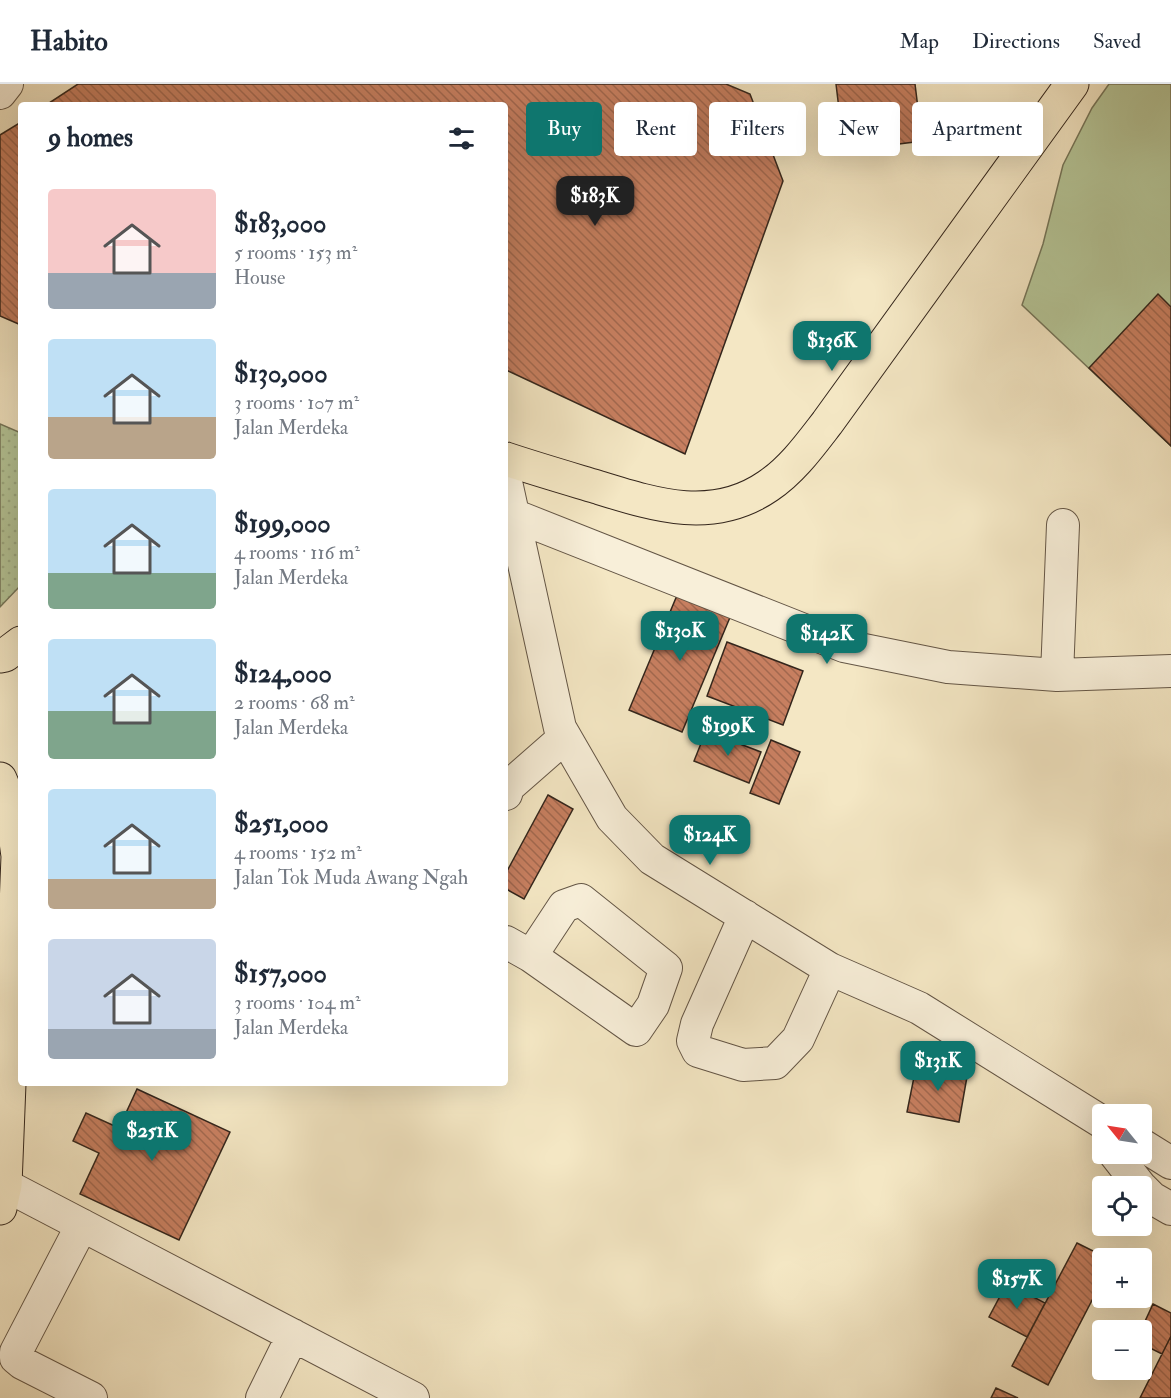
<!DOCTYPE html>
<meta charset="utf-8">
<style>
body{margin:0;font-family:"IM FELL Double Pica",serif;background:#f2f2f3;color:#1f2937;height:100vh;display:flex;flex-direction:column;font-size:22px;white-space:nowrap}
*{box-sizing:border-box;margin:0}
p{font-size:20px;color:#747a83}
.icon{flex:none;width:33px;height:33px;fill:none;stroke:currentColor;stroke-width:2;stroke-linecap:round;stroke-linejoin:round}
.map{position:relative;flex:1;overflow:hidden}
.sheet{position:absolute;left:18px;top:18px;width:490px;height:984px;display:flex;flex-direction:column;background:#fff;border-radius:6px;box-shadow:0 6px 24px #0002}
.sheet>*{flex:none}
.guide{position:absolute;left:526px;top:18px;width:554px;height:54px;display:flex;gap:12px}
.needle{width:39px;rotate:300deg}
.buttons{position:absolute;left:1092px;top:1020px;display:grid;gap:12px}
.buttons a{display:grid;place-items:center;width:60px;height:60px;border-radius:6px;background:#fff;box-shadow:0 6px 24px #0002;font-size:30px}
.price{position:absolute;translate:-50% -51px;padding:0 14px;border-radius:12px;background:#0f766e;color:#fff;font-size:20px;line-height:39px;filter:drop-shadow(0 2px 3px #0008)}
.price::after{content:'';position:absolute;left:50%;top:36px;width:18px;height:14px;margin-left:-9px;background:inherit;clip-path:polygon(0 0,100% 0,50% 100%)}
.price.on{background:#222;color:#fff}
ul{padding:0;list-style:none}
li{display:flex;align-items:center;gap:18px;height:150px;padding:0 30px}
li span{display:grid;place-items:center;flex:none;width:168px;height:120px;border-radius:6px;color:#555}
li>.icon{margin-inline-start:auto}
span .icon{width:72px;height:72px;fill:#fffc;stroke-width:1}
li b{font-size:26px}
h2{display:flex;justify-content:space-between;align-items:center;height:72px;padding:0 30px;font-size:26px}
.tag{padding:0 21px;border-radius:6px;background:#fff;box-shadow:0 6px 24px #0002;font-size:21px;line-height:54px}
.tag.on{background:#0f766e;color:#fff}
header{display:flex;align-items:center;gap:36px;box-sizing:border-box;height:84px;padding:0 30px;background:#fff;border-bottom:2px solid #e0e1e3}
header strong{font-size:28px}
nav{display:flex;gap:33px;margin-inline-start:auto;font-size:21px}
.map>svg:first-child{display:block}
.green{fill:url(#green-dots);stroke:#75765a;stroke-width:1.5}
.pitch{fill:#b6c799;stroke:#75765a;stroke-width:1.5}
.building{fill:url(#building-back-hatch);stroke:#34261c;stroke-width:1.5}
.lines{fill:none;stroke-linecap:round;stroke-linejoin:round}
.minor-casing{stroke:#645646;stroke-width:34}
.major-casing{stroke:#34261c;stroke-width:35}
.minor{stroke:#f8efd9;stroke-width:32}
.major{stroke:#f4e7c4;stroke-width:33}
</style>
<header>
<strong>Habito</strong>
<nav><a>Map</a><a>Directions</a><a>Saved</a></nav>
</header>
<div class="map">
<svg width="1171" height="1314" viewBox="0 0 1171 1314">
<defs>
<pattern id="green-dots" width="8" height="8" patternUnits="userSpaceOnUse" patternTransform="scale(1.5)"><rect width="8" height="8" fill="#b6c799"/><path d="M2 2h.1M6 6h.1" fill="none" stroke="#9dab83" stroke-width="1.8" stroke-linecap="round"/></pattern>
<pattern id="building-back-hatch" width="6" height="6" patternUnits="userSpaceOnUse" patternTransform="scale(1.5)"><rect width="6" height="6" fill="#c77f60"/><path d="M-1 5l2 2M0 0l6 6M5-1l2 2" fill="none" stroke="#a2684e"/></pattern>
</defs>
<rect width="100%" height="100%" fill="#f4e7c4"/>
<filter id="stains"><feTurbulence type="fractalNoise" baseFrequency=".00333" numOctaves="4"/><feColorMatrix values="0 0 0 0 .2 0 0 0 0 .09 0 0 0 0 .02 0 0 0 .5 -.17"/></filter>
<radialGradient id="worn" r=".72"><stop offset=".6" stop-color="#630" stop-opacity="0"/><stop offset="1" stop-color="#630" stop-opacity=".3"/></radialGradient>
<path class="green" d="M0,340L21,349V501L0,523Z"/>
<path class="pitch" d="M1109,0H1171V362L1022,221L1043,160L1063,81L1092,24Z"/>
<path class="building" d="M78,0H726L750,10L783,97L685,370L506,286V21H46Z
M836,0H915L922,57L844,67Z
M21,38V241L0,232V51Z
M1158,210L1171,223V362L1089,284Z
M678,509L731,531L682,648L629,626Z
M727,558L803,587L783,641L707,612Z
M706,647L761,668L749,699L694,677Z
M771,656L800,668L779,720L750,709Z
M548,711L573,725L524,815L506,805V789Z
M917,978L968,987L959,1038L907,1028Z
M137,1005L230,1048L179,1156L80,1110L99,1069L73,1057L86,1029L119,1044Z
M1077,1159L1107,1174H1102V1197L1048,1301L1012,1282Z
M1007,1199L1045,1219L1027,1253L989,1233Z
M1153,1220L1171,1229V1252L1162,1270L1142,1260L1141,1246Z
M1171,1252V1314H1140Z
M996,1304L1018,1314H991Z"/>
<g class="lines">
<defs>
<path id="minor" d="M0,9L7,0
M506,398L560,644L612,734L652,775L830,885L919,924L1102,1038
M513,431L844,562L948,583L1057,591L1171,587
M1057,591L1063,441
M506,710L508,703L565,653
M745,832L697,940L693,957L698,967L743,981L775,979L798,955L830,885
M506,858L531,872L636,946L653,921L666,884L581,816L564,822L531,872
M1142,1061L1171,1079
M1115,1070L1140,1102
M5,1101L413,1314
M1142,1104L1152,1114L1171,1125
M82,1141L16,1268V1274L22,1279L91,1314
M262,1314L293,1251"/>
<path id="major" d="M506,375C536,385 567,394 597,403C655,421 713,440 768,402C792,386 810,361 827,339L1072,0
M0,572L5,571L21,559
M0,695L11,721L18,772L5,1101L0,1124"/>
</defs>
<use href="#minor" class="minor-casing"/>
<use href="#major" class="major-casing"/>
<use href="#minor" class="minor"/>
<use href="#major" class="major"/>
</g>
<rect width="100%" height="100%" filter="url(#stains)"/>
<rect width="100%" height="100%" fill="url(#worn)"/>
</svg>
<div class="buttons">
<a><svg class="needle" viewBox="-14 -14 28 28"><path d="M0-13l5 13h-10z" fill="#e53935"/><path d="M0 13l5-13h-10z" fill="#747a83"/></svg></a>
<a><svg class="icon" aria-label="locate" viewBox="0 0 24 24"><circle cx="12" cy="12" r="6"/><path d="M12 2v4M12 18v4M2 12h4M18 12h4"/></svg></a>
<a>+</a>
<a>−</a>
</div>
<b class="price on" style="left:595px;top:143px">$183K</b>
<b class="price" style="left:832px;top:288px">$136K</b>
<b class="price" style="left:680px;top:578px">$130K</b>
<b class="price" style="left:827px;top:581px">$142K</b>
<b class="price" style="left:728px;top:673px">$199K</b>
<b class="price" style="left:710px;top:782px">$124K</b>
<b class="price" style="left:938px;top:1008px">$131K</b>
<b class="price" style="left:152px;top:1078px">$251K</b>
<b class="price" style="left:1017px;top:1226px">$157K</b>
<div class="guide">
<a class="tag on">Buy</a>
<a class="tag">Rent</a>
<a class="tag">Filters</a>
<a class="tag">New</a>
<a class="tag">Apartment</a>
</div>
<section class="sheet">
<h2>9 homes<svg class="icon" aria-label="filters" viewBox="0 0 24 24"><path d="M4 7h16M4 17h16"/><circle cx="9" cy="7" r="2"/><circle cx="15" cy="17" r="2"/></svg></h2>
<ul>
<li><span style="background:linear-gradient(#f6c9c9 70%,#9aa5b1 0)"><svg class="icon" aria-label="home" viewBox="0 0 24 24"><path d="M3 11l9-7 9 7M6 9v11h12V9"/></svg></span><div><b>$183,000</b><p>5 rooms · 153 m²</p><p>House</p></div></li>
<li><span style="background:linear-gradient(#bfe0f5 65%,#b9a48a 0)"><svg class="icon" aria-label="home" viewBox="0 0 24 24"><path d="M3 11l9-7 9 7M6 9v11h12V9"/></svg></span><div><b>$130,000</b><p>3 rooms · 107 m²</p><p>Jalan Merdeka</p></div></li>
<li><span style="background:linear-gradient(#bfe0f5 70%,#7fa58c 0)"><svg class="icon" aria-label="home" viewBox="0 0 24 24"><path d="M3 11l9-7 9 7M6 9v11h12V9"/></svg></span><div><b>$199,000</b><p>4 rooms · 116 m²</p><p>Jalan Merdeka</p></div></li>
<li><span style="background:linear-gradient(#bfe0f5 60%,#7fa58c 0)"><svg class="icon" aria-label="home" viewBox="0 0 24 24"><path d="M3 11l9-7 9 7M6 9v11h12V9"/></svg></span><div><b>$124,000</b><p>2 rooms · 68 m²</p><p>Jalan Merdeka</p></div></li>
<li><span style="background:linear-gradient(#bfe0f5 75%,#b9a48a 0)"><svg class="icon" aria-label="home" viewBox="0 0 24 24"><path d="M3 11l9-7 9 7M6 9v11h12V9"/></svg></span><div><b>$251,000</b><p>4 rooms · 152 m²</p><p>Jalan Tok Muda Awang Ngah</p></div></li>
<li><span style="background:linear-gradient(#c9d6e8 75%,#9aa5b1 0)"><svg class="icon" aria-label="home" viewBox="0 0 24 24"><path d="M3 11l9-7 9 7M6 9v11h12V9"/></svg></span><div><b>$157,000</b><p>3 rooms · 104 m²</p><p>Jalan Merdeka</p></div></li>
</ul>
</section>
</div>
